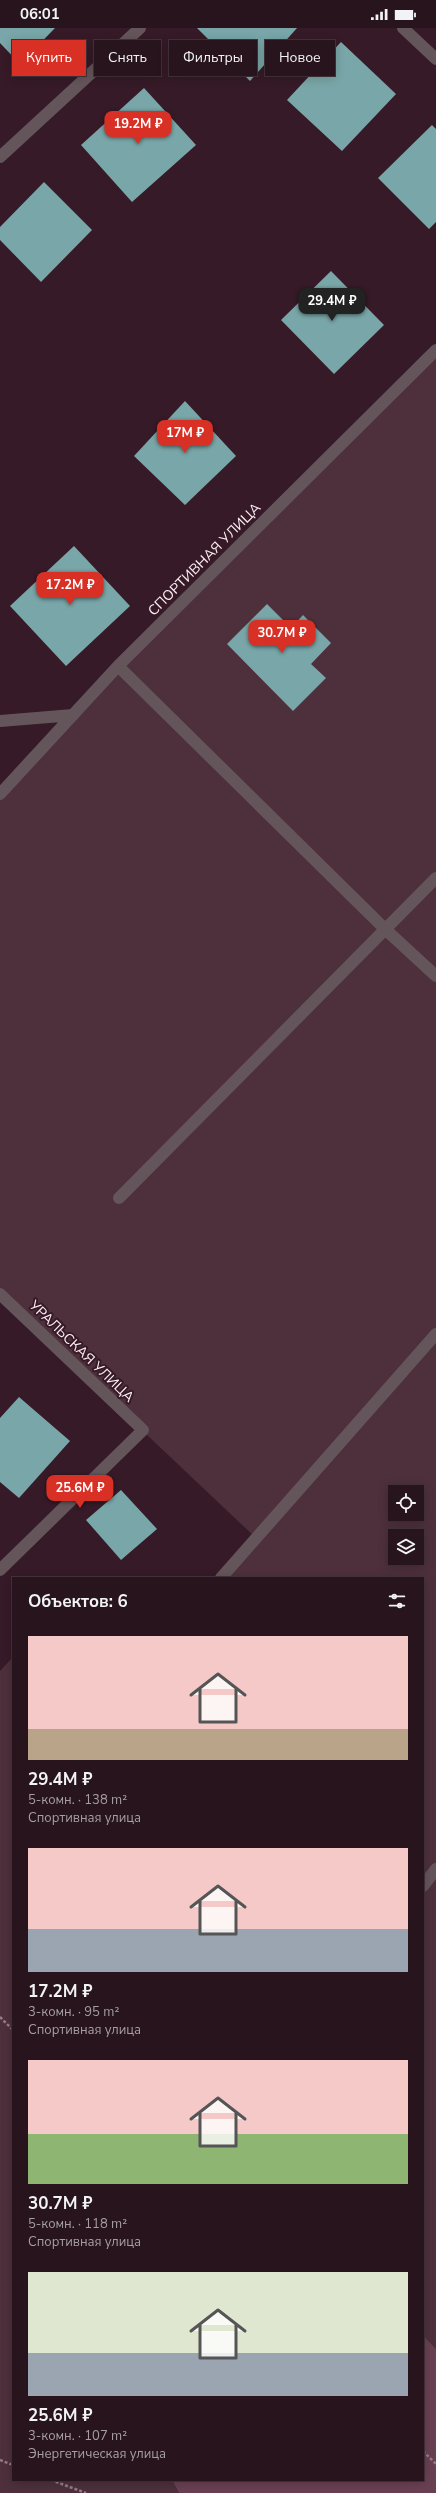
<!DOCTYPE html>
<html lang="ru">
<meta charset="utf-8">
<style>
body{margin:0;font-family:"Nunito Sans",sans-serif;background:#301d26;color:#f1f3f6;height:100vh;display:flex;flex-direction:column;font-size:15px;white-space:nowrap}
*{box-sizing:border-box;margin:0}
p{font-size:13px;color:#a59ea4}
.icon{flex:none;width:22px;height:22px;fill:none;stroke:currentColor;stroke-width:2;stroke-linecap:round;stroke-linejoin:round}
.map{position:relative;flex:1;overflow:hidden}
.drawer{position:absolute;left:12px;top:1549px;width:412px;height:904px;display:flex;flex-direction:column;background:#28141d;border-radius:0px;box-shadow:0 2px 10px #0003,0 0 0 1px #44333b}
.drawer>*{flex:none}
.banner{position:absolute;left:12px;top:12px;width:412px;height:36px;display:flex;gap:8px}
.fabs{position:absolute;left:388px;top:1457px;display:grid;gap:8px}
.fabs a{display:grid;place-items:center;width:36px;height:36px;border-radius:0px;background:#28141d;box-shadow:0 2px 10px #0003,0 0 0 1px #44333b;font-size:20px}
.price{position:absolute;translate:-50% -34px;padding:0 9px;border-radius:8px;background:#d93025;color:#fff;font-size:13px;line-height:26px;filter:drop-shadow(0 1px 2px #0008)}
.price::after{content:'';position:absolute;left:50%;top:24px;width:12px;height:9px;margin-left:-6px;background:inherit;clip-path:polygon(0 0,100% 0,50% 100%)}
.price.selected{background:#222;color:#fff}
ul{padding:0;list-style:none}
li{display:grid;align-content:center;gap:8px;height:212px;padding:0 16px}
li span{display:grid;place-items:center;height:124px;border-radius:0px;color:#555}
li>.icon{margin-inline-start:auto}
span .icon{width:72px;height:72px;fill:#fffc;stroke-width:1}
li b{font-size:17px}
h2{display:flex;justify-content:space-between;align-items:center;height:48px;padding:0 16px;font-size:17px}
.chip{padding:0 14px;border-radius:0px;background:#28141d;box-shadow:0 2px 10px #0003,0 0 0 1px #44333b;font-size:14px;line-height:36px}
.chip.selected{background:#d93025;color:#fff}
.status{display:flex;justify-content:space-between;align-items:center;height:28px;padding:0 20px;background:#28141d;direction:ltr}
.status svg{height:11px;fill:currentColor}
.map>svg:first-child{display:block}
.green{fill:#4d303c;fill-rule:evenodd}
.forest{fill:#694052}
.building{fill:#79a6a8}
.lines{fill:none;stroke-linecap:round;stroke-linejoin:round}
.path{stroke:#937d86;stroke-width:2.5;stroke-dasharray:3 2;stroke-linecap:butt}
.minor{stroke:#64555b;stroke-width:12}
.labels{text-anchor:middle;stroke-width:4;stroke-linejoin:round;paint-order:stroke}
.street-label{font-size:14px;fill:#fdedf3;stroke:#361a27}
</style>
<div class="status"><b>06:01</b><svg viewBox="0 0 49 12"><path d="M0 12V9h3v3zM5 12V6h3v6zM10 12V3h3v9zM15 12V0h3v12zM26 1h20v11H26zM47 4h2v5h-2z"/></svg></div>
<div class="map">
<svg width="436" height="2465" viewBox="0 0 436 2465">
<rect width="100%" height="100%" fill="#361a27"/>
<path class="green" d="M436,322V2321L423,2307V1550H221L256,1510L0,1268V766ZM395,1464H417V1486H395ZM395,1508H417V1530H395Z
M13,1629V2452H172L179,2465H0V1643Z"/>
<path class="forest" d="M423,2307L436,2321V2465H179L172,2452H423Z"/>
<path class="building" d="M0,0H55L20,36L0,15Z
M197,0H297L250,53Z
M341,14L396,66L342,123L287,72Z
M144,60L196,117L132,174L81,117Z
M432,97L436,101V194L429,201L378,150Z
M44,154L92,202L41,254L0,212V199Z
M331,243L384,297L334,346L281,292Z
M185,373L236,428L185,477L134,428Z
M74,518L130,578L66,638L10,578Z
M267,576L291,600L303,587L331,615L311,636L326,650L293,683L227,616Z
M19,1369L70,1413L19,1470L0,1454V1390Z
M121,1462L157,1501L121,1532L86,1492Z"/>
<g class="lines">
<path class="path" d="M0,1989L13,2002
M423,2423L436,2436
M0,2432L13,2437
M51,2452L86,2465"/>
<path class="minor" d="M403,0L436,31
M0,129L140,0
M118,638L385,901L436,948
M0,693L73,687
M0,766L118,638L436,322
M119,1170L436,850
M0,1266L143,1402L0,1542
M221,1550L436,1306
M423,1858L436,1841"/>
</g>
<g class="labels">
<g class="street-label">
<text transform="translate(204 531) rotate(-45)" y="5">СПОРТИВНАЯ УЛИЦА</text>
<text transform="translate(82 1323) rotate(44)" y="5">УРАЛЬСКАЯ УЛИЦА</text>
</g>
</g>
</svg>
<div class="fabs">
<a><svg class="icon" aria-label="locate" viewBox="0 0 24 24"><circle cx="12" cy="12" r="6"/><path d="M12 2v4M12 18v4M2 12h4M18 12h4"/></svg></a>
<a><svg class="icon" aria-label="layers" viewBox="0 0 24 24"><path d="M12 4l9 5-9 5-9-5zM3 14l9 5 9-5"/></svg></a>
</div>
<b class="price" style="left:138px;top:117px">19.2M ₽</b>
<b class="price selected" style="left:332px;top:294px">29.4M ₽</b>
<b class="price" style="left:185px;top:426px">17M ₽</b>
<b class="price" style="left:70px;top:578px">17.2M ₽</b>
<b class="price" style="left:282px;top:626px">30.7M ₽</b>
<b class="price" style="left:80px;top:1481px">25.6M ₽</b>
<div class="banner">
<a class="chip selected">Купить</a>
<a class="chip">Снять</a>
<a class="chip">Фильтры</a>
<a class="chip">Новое</a>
</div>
<section class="drawer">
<h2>Объектов: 6<svg class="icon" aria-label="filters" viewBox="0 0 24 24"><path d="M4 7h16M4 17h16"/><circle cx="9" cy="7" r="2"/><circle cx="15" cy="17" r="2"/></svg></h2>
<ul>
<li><span style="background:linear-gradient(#f6c9c9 75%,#b9a48a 0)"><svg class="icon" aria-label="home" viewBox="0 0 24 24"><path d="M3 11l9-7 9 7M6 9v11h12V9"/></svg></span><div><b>29.4M ₽</b><p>5-комн. · 138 m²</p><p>Спортивная улица</p></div></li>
<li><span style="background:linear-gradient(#f6c9c9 65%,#9aa5b1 0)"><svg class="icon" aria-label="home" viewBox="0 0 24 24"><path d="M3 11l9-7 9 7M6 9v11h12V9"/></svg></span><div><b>17.2M ₽</b><p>3-комн. · 95 m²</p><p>Спортивная улица</p></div></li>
<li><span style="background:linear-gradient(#f6c9c9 60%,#8fb573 0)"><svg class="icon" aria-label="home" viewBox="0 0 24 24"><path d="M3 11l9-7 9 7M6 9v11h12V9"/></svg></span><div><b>30.7M ₽</b><p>5-комн. · 118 m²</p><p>Спортивная улица</p></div></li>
<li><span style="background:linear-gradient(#dfe7d0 65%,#9aa5b1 0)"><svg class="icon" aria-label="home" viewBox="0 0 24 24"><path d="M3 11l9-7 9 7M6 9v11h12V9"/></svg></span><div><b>25.6M ₽</b><p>3-комн. · 107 m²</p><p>Энергетическая улица</p></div></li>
</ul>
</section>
</div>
